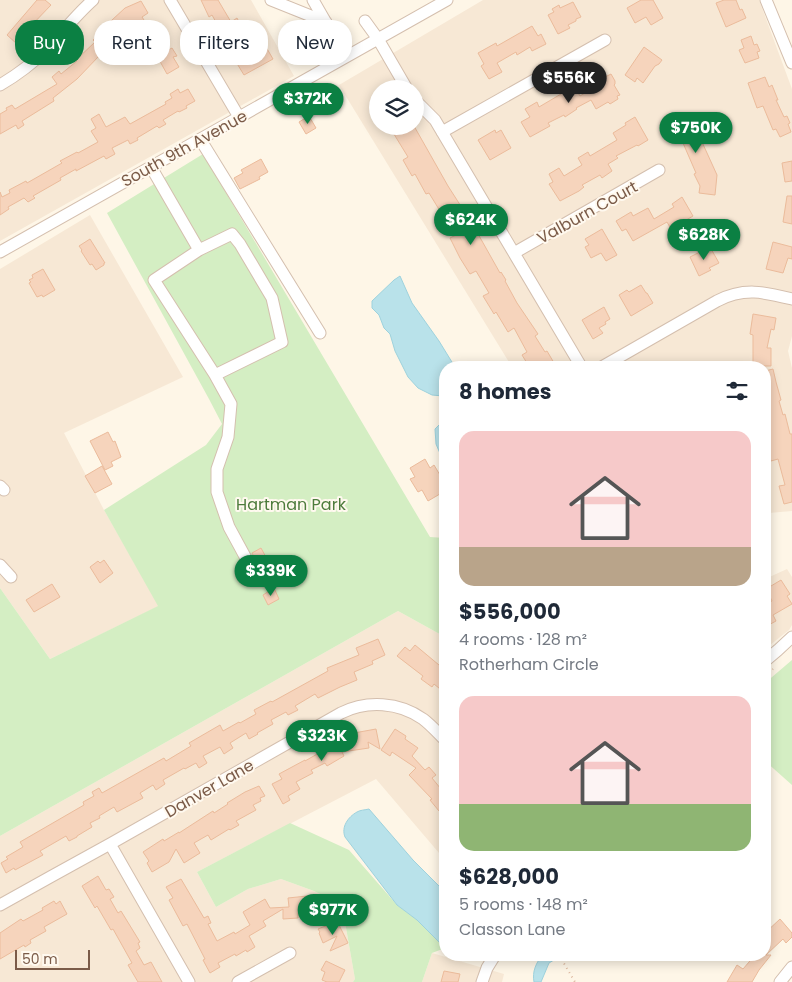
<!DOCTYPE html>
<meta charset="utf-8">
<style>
body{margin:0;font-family:Poppins,sans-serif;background:#f2f2f3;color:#1f2937;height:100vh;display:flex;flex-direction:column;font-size:19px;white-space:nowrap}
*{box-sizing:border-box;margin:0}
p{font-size:16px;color:#747a83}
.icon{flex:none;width:28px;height:28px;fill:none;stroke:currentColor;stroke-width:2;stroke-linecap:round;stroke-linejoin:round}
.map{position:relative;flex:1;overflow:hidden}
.sheet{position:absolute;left:439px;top:361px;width:332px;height:600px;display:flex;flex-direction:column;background:#fff;border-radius:20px;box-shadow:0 2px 12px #0003}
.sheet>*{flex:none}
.hud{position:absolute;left:15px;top:20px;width:349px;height:45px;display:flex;gap:10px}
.buttons{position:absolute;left:369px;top:80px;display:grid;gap:10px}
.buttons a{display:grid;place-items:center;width:55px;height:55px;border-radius:50%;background:#fff;box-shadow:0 2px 12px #0003;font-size:25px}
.scale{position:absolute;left:15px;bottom:12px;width:75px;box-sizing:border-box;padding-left:5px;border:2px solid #7b5b48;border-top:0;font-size:14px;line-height:18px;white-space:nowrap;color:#7b5b48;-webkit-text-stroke:4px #fff9ef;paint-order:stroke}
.price{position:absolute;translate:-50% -42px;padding:0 11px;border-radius:18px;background:#0b8043;color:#fff;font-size:16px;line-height:32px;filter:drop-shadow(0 1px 2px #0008)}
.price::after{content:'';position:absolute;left:50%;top:30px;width:15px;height:11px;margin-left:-8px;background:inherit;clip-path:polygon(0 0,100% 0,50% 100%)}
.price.selected{background:#222;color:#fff}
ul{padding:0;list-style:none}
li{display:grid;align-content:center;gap:10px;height:265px;padding:0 20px}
li span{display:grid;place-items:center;height:155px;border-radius:15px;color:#555}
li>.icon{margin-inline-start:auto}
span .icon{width:90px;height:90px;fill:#fffc;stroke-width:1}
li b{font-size:21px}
h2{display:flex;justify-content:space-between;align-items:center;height:60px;padding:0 20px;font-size:21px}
.chip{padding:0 18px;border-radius:20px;background:#fff;box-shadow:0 2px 12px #0003;font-size:18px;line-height:45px}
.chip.selected{background:#0b8043;color:#fff}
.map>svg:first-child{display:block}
.residential{fill:#f7e8d5;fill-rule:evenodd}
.green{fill:#d4eec3}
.water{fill:#b9e2ea;stroke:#9ed2dd}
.building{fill:#f6d4bc;stroke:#ebbb9b}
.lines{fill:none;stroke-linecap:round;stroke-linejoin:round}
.minor-casing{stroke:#d4bfae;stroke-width:13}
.path{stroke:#dcb79e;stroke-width:2;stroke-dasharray:1 4;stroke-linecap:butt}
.minor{stroke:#fff;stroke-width:11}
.labels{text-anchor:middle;stroke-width:4;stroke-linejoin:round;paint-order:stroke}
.street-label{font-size:16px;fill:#7b5b48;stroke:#fff9ef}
.park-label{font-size:16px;fill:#4d7c3c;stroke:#fff9ef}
</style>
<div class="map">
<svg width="792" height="982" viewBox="0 0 792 982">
<rect width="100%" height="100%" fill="#fef6e7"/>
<path class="residential" d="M0,0H251L294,76L0,241Z
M483,0H759L792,89V336L788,351L792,368V511L769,513L765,497V368L512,367L339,85ZM378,89H415V126H378Z
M90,215L183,377L64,433L104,510L159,606L50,659L0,588V269Z
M787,569L792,577V625L789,630L765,649V579Z
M398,611L445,637V860L376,779L197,872L216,907L248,889L281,879L314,891L342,905L355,979L353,982H0V836Z
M432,953L504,974L502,982H422Z"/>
<path class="green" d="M203,154L430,537L445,538V637L398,611L0,836V588L50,659L158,606L104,510L206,445L222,424L209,399L107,213Z
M792,660V785L765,761V683Z
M290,823L349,850L397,905L417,920L445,948L432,953L422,982H353L355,979L342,905L314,891L281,879L248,889L216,907L197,872Z"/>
<path class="water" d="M400,276L412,303L439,341L455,367L445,368V394L443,396L432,395L418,388L408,377L395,351L390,334L384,328L379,315L372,308V301L394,280Z
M445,419V465L436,444L435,429Z
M369,809L413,860L445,892V948L417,920L397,905L345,837C341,827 348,817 357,812C360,810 365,810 369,809Z
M543,955H562L549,963L541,982H534C532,972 536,962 543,955Z"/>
<path class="building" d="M37,0H45L51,5L29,28L30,29L17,44L7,35Z
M201,0H218L231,22L237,18L244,32L227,42L212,15L209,17Z
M641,0H653L663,18L651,25L646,17L635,23L627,8Z
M724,0H736L740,10L742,9L746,18L726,27L716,3Z
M141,1L148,13L142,17L150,29L139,36L131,23L97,54L99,56L77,79L53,98L54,101L22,121L24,125L18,129L16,125L0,134V114L7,110L6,108L12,105L15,109L57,84L52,77L59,71L61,74L77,61L76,60L95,42L93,40L100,34L99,32L125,8Z
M573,2L581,17L576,19V21L568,25L570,28L558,34L548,15L554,12L552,9L559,5L560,8Z
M532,26L538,36L541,34L546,44L532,51L530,47L517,55L516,52L497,63L502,72L489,79L481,66L484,64L478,53L496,43L497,46Z
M751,36L754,45L757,44L760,51L757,52L759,58L745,63L739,50L744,48L741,40Z
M266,47L273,59L244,75L233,57L246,50L250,56Z
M644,47L662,60L659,64L655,66L643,83L637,78L635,82L625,75Z
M172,48L177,56L173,57L179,67L167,74L157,56Z
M611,74L615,81V84L614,85L620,95L617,96L618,99L610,104L608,102L596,109L591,100L576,108L577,109L565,117L564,115L548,123L550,126L530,137L521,122L530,117L525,109L537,102L539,107L561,94L559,92L573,84L580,96L599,84L597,81Z
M765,77L769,87L772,85L778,100H776L784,117L787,116L790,123L788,124L791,132L780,137L776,129L773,130L763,106L757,108L748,83Z
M178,89L180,93L188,89L195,101L186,106L187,108L179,112L178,111L163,120L166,124L159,128L157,126L137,138L138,140L130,144L128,140L112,148L115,154L106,159L104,156L76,171V169L60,178L61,180L33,196L35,198L28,202L24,198L8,207L9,209L0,215V192L2,197L10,193L9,190L26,181L27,183L62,163L60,161L77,152L78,153L98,142L91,131L96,128L91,119L99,114L106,127L125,117L130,124L166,104L165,102L172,98L170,94Z
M675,115L683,120L691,116L704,141L702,142L717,175L715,195L699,193L700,186L694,174L696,173L683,143H680L676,135L678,131L668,124Z
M309,116L316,128L306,134L299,122Z
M635,117L648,140L638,146L637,145L616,156L618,158L608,164L612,171L602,178L600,175L582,185L584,187L579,191L560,201L549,184L553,182L549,174L559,168L564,176L582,165L578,158L588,152L590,156L617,140L613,133L626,125L625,123Z
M389,126H414L448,186L473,225L500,273L501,272L506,280L505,281L517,303L538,334L535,336L545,352L547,351L557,368H530L522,355L527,352L514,328L508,332L496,312L494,314L483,296L489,293L476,271L470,274L460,258L450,238L456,235L442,210L440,211L429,193L426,194L415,174L412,176L403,160L408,157Z
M495,130L496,133L501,130L511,148L490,160L478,140Z
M261,159L268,172L259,177L260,179L240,189L234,178L243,173L241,170Z
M792,161V181L785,182L782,163Z
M787,196H792V224L783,222Z
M682,197L693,216L671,229L667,222L633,241L626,229L622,231L616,221L631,212L633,216L648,208L654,219L674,207L672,204Z
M602,229L617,255L606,261L601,253L591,258L585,247L589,245L585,239Z
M90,239L105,263H104V265L96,270L92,264L90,265L81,251L82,250L79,246Z
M773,242L792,247V259L788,258L783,273L766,269Z
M710,247L719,263L709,268L711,270L699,276L690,257Z
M43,269L55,290L43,297L42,295L37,297L29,283L31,282L29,280L33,278L32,275Z
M641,285L646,293H647L653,303L631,316L619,295L627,290L629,292Z
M604,307L610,319L605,322L606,324L599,328L603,333L593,339L582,320Z
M753,314L776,318L774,330L771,329L767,348H771V366H753V335L750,334Z
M773,369L776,382L781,400L779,401L783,415L785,414L790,434H792V502L784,504L779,486L785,485L778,459L771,461L765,441V371Z
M108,432L113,442L115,441L121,457L111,462L113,466L105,470L90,441Z
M425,459L430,468L434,465L443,480L440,482L445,491L428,501L422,490L418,492L410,479L415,477L410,468Z
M102,466L112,484L95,493L85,476Z
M261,548L274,572L265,577L252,553Z
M104,560L113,573L100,583L90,567L98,561L100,563Z
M781,580L790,594L787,596L792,604L773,615L776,621L765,627V601L767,604L772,601L766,589Z
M52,584L60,597L34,612L26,600Z
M274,588L279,599L268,605L263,595Z
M378,639L385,655L372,661L373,664L354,672L357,680L340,687L318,698L315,694L295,706L298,710L288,715L286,712L271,720L273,724L257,733L258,734L249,739L246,733L230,743L233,748L224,754L220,747L203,756L207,763L199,768L196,763L185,769L184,768L163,780L165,784L156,790L153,785L140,793L143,798L117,812L114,807L99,816L100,818L90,823L92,827L77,836V837L69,841L66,836L40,851L43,855L15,870L14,868L6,873L1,863L8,859L6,857L23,847L20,842L84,805L83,802L94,796L92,792L99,788L102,793L164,758L166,761L191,746L189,743L220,725L223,731L239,722L240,723L256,714L254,710L271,701L272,702L328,671L327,668L359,655L356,648Z
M415,645L445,670V693L434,684L432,687L421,679L423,676L397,656L405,647L410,651Z
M376,729L380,749L368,742L369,748L342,752L344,756L327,766L325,763L311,770L313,773L296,782L300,789L288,796L290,800L283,804L272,784L282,779L279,774L305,760V761L326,749L325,748L343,738L358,736L354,733Z
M395,729L406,736L405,739L418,748L412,756L425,770L429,767L436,775L432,778L445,794V806L439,811L430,800L432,799L409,775L416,768L392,752L390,756L381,750Z
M259,786L265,796L260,798L261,801L253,805L256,810L236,821L239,825L230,830L229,829L211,840L208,835L194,843L200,853L184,863L176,849L169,862L152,872L147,863L149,861L143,852L163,839L164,841L179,832V833L213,811L214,813L228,804L227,803L245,792Z
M98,876L106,890L109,889L114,897L110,899L118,913L121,911L140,942L138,943L140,948L136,951L144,965L151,962L162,982H138L128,965L132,963L113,929L111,930L97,906L95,908L82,886Z
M181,879L204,918L208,916L211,923L208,924L217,941L234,932L235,934L250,925L243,912L265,899L270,908L289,907L288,898L307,896L308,913H298V918L283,919V909L263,921L266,926L249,936L255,947L247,952L246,950L236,956L235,954L218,963L220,967L210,973L203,960L205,959L187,924L183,926L169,900L173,898L166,887Z
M54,901L56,904L60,901L67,914L44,927L46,931L30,940L31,943L25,947L24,945L0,959V933L21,919L23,921L43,910L42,908Z
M780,919L792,933V937L786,943L783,939L766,955H771L759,970L752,982H727L737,965L743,969L755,955H765V933Z
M328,925L330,929L339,925L348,943L330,951L337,936L323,943L319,933L320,932L318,929Z
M326,961L345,970L339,982H327L322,980L325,972L321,970Z
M444,971L460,974L458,982H441Z"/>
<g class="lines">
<defs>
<path id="minor" d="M170,0L239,117
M271,0L326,22
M313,0L336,40L344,58
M766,0L792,63
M365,21L378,39L407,89
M0,85C17,75 33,63 47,49C62,33 76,15 93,0
M415,100L435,120L582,368
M442,132L605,40
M200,139L320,333
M151,167L199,250
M232,234L240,244L272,298L282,342L215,375L154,280L199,250Z
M0,252L447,0
M514,253L659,170
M600,368L717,301C744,287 764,292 792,299
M215,375L231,404L228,437L217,469V492L229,527L254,573
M0,486L4,490
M0,565L11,577
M765,661L778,650L792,637
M110,844L189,982
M0,905L52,876L110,844L341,713C367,700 399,702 423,719C431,725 438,733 445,740
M238,982L290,953
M482,982L487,968L495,955
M780,982L792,967"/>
</defs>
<use href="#minor" class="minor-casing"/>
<path class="path" d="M765,676L773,669
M559,955L575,982"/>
<use href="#minor" class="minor"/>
</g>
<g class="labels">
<g class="street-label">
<text transform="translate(184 148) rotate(-29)" y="6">South 9th Avenue</text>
<text transform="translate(587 212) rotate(-29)" y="6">Valburn Court</text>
<text transform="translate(209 788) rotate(-30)" y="6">Danver Lane</text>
</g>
<g class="park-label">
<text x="291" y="510">Hartman Park</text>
</g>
</g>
</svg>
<div class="buttons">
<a><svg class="icon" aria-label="layers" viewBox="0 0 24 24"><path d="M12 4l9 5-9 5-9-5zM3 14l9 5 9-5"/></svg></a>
</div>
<div class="scale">50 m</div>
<b class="price selected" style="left:569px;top:104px">$556K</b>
<b class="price" style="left:308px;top:125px">$372K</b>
<b class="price" style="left:696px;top:154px">$750K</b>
<b class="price" style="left:471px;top:246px">$624K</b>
<b class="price" style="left:704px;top:261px">$628K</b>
<b class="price" style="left:271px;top:597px">$339K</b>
<b class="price" style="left:322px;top:762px">$323K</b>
<b class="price" style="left:333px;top:936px">$977K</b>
<div class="hud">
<a class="chip selected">Buy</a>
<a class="chip">Rent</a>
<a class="chip">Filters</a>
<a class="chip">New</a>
</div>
<section class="sheet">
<h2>8 homes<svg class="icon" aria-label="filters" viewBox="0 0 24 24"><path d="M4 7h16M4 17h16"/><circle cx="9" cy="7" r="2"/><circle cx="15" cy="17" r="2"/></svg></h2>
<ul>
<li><span style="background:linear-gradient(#f6c9c9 75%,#b9a48a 0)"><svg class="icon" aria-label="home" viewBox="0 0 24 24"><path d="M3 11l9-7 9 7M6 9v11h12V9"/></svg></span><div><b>$556,000</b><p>4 rooms · 128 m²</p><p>Rotherham Circle</p></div></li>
<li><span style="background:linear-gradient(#f6c9c9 70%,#8fb573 0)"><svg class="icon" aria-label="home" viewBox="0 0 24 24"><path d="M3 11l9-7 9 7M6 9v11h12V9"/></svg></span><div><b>$628,000</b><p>5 rooms · 148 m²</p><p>Classon Lane</p></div></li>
</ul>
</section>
</div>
